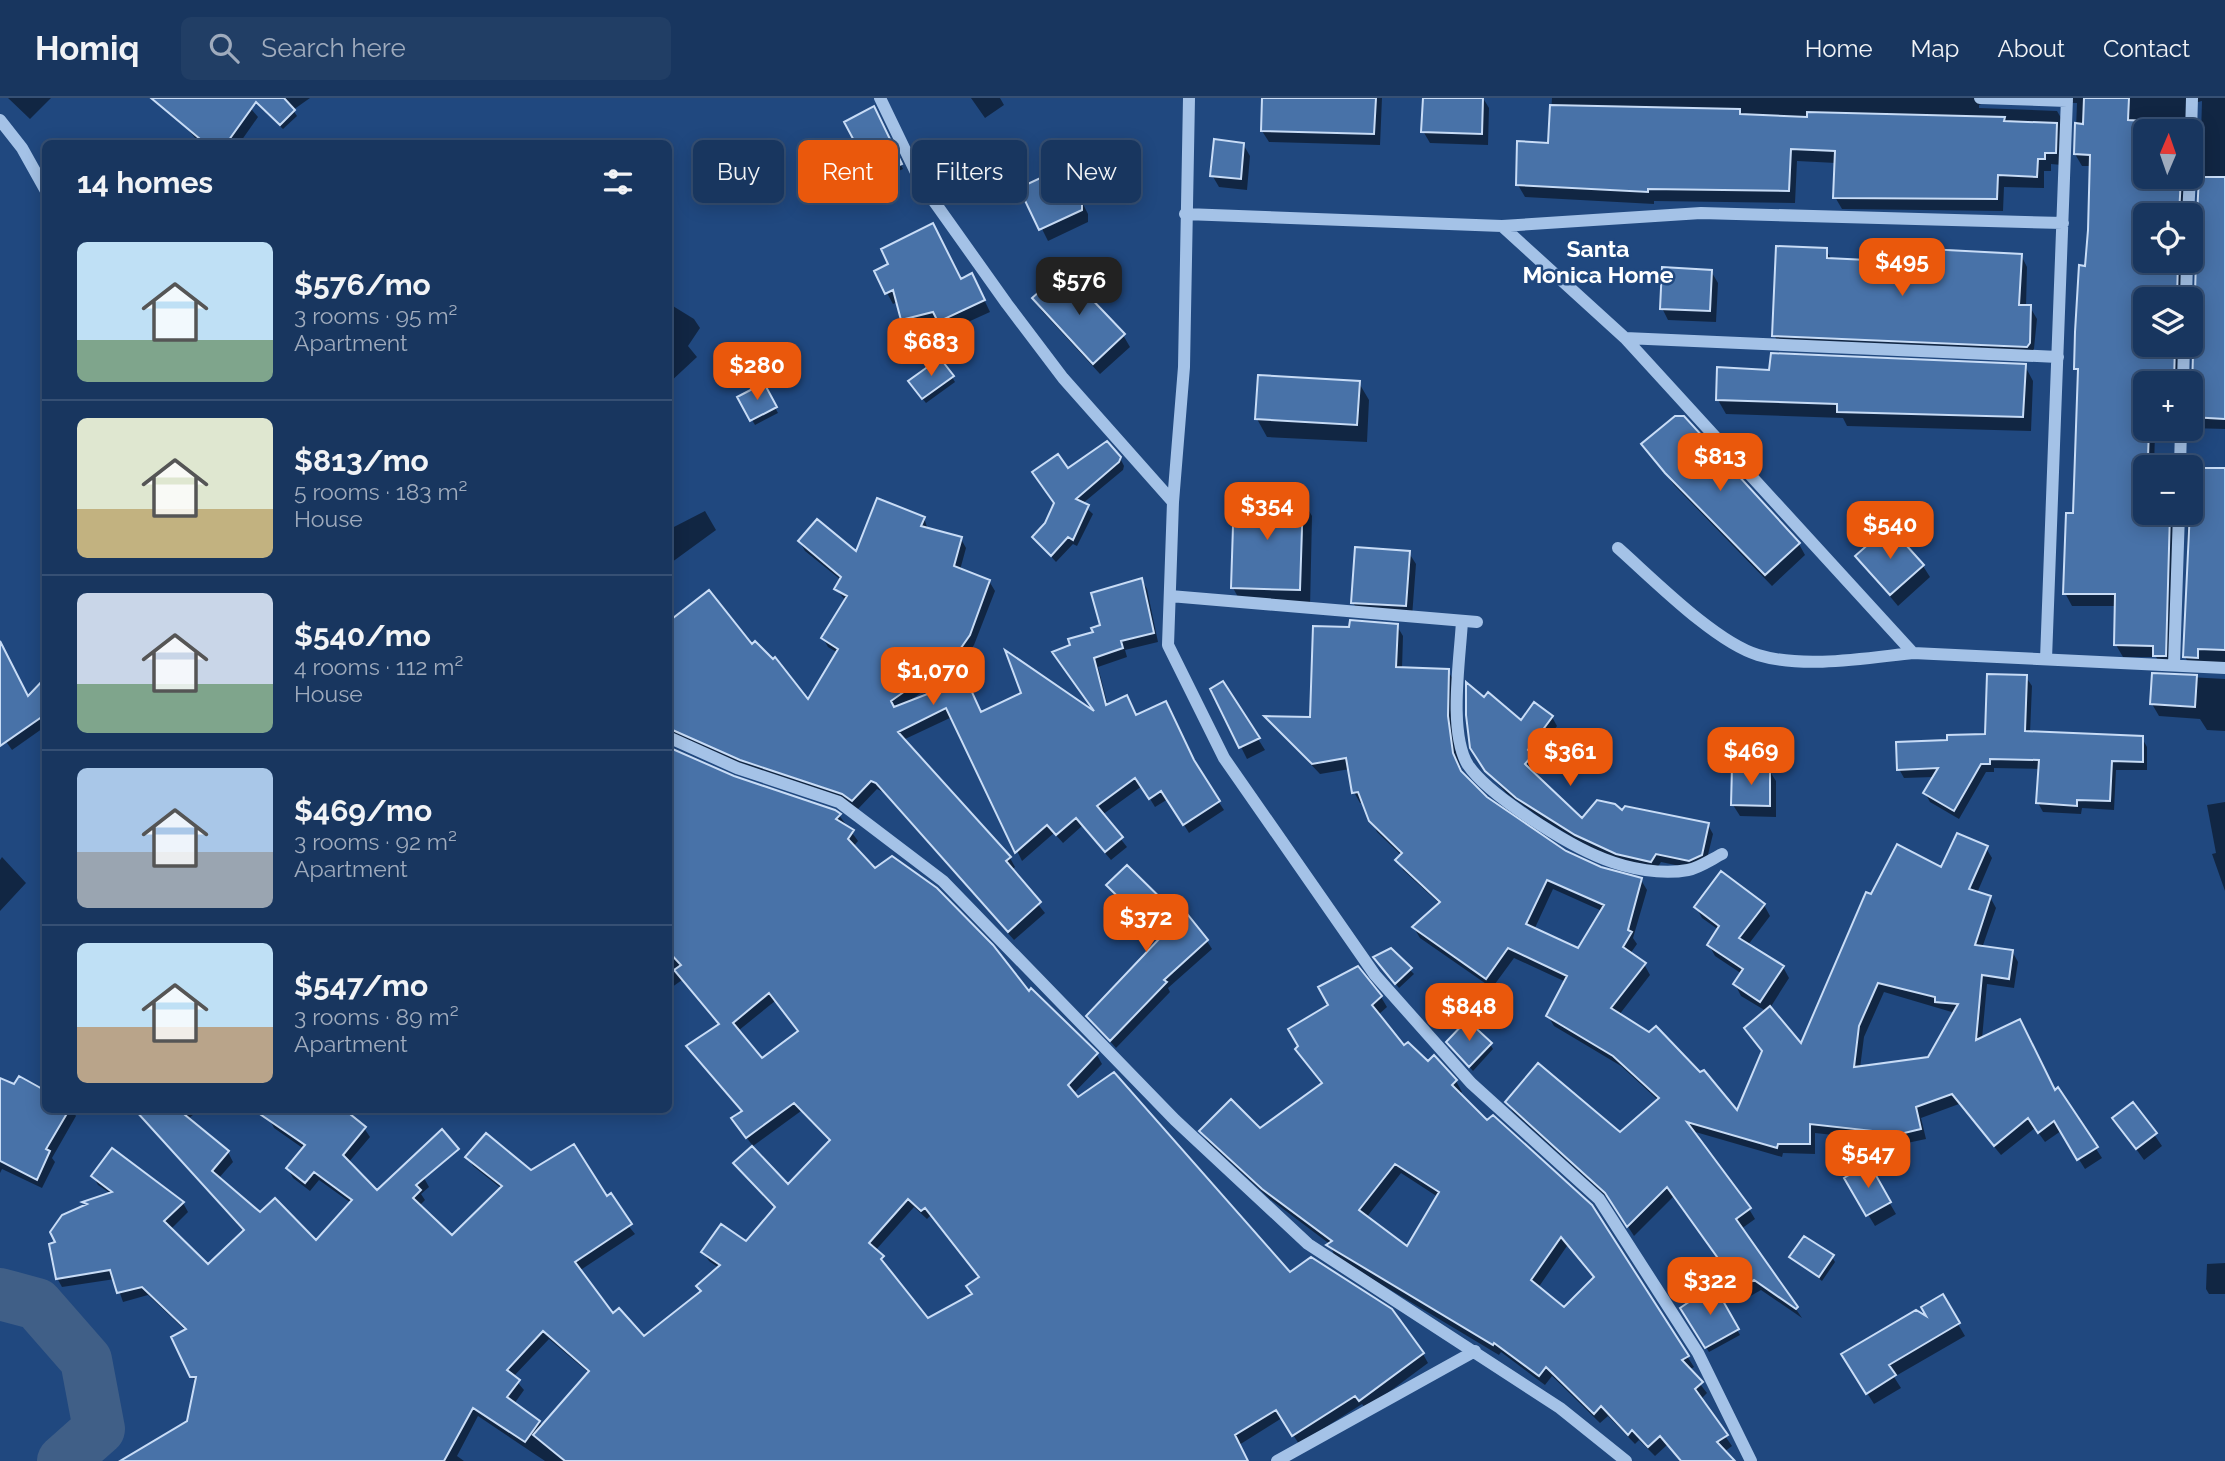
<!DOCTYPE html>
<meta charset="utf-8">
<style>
body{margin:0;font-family:Raleway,sans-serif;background:#213e65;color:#f1f3f6;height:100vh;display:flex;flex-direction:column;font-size:26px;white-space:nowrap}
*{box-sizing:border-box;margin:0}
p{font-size:23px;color:#9fabbd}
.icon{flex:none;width:38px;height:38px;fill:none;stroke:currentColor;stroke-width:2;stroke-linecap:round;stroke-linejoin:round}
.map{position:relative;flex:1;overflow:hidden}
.panel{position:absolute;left:42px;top:42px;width:630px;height:973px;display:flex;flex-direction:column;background:#18365f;border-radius:10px;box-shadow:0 4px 18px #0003,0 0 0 2px #365074}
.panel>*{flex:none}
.banner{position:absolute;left:693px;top:42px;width:665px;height:63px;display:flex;gap:14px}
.needle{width:46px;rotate:2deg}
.controls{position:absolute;left:2133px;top:21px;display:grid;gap:14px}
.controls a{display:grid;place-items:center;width:70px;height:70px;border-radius:10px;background:#18365f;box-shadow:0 4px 18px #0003,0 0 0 2px #365074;font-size:35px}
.price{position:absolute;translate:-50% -60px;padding:0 16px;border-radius:14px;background:#ea580c;color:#fff;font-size:23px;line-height:46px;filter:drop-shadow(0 2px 4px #0008)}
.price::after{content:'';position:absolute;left:50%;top:42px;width:21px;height:16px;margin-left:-10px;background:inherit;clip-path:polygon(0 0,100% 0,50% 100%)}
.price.selected{background:#222;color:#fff}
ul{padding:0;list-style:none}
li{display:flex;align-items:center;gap:21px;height:175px;padding:0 35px}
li+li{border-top:2px solid #365074}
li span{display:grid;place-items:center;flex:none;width:196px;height:140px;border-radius:10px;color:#555}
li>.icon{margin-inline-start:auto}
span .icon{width:84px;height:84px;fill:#fffc;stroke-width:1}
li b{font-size:30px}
h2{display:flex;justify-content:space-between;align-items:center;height:84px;padding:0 35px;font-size:30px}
.tag{padding:0 24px;border-radius:10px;background:#18365f;box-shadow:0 4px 18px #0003,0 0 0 2px #365074;font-size:24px;line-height:63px}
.tag.selected{background:#ea580c;color:#fff}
header{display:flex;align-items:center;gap:42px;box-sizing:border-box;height:98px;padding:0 35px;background:#18365f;border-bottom:2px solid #365074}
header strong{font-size:33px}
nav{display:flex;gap:38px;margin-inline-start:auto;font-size:24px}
.search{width:490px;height:63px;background:#213e65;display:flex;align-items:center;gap:18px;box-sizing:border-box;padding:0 24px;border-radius:10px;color:#9fabbd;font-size:26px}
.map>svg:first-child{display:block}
.shadow{fill:#0007;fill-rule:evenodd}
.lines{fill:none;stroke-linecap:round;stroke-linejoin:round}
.river{stroke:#405f87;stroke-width:52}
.building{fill:#4872a8;stroke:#c8dcf6;stroke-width:2;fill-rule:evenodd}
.minor{stroke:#a4c2e7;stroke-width:12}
.labels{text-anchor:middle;stroke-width:5;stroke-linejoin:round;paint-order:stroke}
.neighbourhood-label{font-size:23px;font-weight:bold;fill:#fff;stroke:#20487f}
</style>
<header>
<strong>Homiq</strong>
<div class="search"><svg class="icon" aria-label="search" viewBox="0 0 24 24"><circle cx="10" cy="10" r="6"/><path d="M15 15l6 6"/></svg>Search here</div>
<nav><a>Home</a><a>Map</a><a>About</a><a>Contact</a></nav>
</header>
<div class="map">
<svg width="2225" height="1363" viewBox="0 0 2225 1363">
<rect width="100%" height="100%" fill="#20487f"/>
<path class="shadow" d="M8,0H51L30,21Z
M193,0H242L258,19L239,46H193L196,41L179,21Z
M260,0H310L293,12L297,18L283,31L259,8L256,3Z
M971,0H1000L1004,7L985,20Z
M1264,0H1382L1380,47L1269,44L1262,33Z
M1424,0H1483L1489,10L1488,47L1430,45L1423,33Z
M1552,0H2225V331L2191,330L2194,250L2186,252L2181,285H2146V331H2170V336L2155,335L2154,369H2146V415H2191V371L2225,372V573L2192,571L2185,559L2188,420L2183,418L2172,570L2162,569L2156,559H2123L2116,547L2117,508H2072L2065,495L2075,417L2079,276L2076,270L2087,169L2091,68H2082L2075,56L2077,5L1988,3L1979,7V10L2057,13L2064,25L2062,67L2051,66V73H2044V90L2004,89L2003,113L1842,111L1835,99L1836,65L1797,63L1795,105L1654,103V106L1525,99L1518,87L1549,46ZM2202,3L2201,37L2191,45V79H2146V33H2189L2194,5ZM2200,82L2198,119L2191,127V163H2146V117H2186L2192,83ZM2197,166L2196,202L2191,210V247H2146V201H2184L2189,168Z
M876,16L903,71L877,83L846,25Z
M1243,46L1250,58L1247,92L1219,89L1212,77Z
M1071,82L1088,116V124L1048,143L1022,91Z
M1826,152L1832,162L1910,165L2021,157L2027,169L2026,209H2030L2037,221L2033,260L1781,249L1774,237Z
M891,167L978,189L990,214L946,234L940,225L909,233L898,204L893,206L887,195Z
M1711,173L1718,185L1716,224L1668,222L1662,210Z
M1035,201L1123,237L1130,249L1100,276L1041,212Z
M668,205L694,221L700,230L688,248L697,259L668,286Z
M2025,268L2033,283L2031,333L1847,328L1843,320L1726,316L1718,302L1771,274Z
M952,279L955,284L926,305L913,289Z
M1359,285L1369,302L1367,344L1267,339L1257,321Z
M763,287L778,315L755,327L739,300Z
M1643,346L1799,446L1805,457L1772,488L1674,387Z
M1120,360L1124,368L1123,372L1082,406L1093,416L1077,448L1073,446L1056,464L1034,440L1047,426L1067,372Z
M1302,401L1312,418L1310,510L1243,508L1233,490Z
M705,413L716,432L668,467V432Z
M924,420L928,432L961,441L966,450L960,472L989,483L995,493L974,547L961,566L908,604L966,583L981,616L1097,617L1059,563L1102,528L1142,482L1147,491L1158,544L1125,552L1127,559L1098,569L1108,608L1136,619L1196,669L1224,712L1189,735L1168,701L1155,709L1142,688L1102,717L1127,749L1111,762L1082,728L1063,745L1054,735L1022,763L952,619L903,642L1010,760L1015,769L1011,772L1045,815L1014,842L883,694L877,691L858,711L668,640V526L752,548L808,604L838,555L828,549L823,540L846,503L836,491L841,482L805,453L800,444L857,456Z
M1409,455L1416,466L1412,519L1359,516L1353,504Z
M1857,459L1923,468L1930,479L1898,508Z
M1397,528L1403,538L1402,571L1448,573L1454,583L1455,650L1463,677L1505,715L1565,754L1600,771L1641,782L1647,792L1633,840L1637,846L1630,856L1644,866L1650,877L1619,917L1738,1016L1763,954L1746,930L1766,913L1741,898L1735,886L1742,876L1715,858L1709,847L1719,832L1702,820L1696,809L1764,807L1770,818L1748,847L1783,869L1789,880L1770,910L1801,949L1872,798L1986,750L1992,760L1977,795L1990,799L1996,810L1982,850L2012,853L2018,864L2014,890L1987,886L1982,941L2055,994L2058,992L2102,1060L2085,1071L2061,1033L2045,1044L2035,1030L2001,1057L1959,1006L1921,1020L1926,1041L1907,1045L1815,1035V1056L1783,1055L1782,1059L1692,1033L1749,1111L1755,1121L1741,1131L1802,1220L1761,1192L1747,1200L1674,1098L1634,1138L1613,1105L1513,1014L1507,1004L1620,1037L1659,1003L1621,968L1554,928L1548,918L1566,884L1514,860L1492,890L1420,840L1414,830L1440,806L1403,772L1398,762L1402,758L1377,734L1364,704L1360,705L1354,694L1350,671L1320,676L1267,620H1311L1351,531ZM1553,791L1602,813L1579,853L1534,832ZM1884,894L1955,915L1929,960L1860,970L1864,939Z
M0,546L28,600L46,582V628L12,652L0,635Z
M2153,577L2225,581V633L2207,632L2200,621L2159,618L2152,606Z
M2026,579L2032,588L2030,635L2142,640L2147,649V672H2116L2114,712L2082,710L2081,716L2043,714L2038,705L2040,671L1994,670V674H1986L1959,721L1930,704L1925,695L1934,679L1904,680L1899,671L1949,644L1986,638Z
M1223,585L1265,652L1247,661L1212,591Z
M1484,602L1521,624L1552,619L1557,628L1533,660L1537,667L1530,673L1582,722L1623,715L1708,727L1713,736L1706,765L1694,771L1661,764L1656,772L1599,755L1542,721L1506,695L1477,662L1472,650Z
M668,651L733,680L839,717L858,743L853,749L875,773L1028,895L1031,893L1097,957L1102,966L1073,996L1290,1176L1423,1256L1428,1265L1366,1311L1362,1306L1299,1346L1282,1320L1239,1347L1247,1363H545L478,1318L457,1358L464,1363H142L189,1324L196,1285L192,1278L186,1233L148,1197L123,1204L115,1181L62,1189L57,1180V1145L87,1108L85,1105L111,1096L98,1087L93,1078L112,1052L183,1105L188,1114L170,1132L208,1169L244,1134L136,1012H199L188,1021L228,1054L233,1064L218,1081L260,1117L316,1144L351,1105L319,1082L310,1093L293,1080L288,1071L304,1051L274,1030L269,1020L275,1012H343L364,1030L370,1039L348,1065L377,1094L424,1080L429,1089L421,1096L425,1102L419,1108L452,1139L502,1091L473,1068L468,1059L531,1074L606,1100L635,1136L579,1173L613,1217L643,1241L702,1194L719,1170L709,1163L703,1154L746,1146L775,1111L735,1066L788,1089L831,1044L801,1013L753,1048L739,1030L743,1014L689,949L720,927L682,882L668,892ZM775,903L799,934L762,962L738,933ZM914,1109L927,1121L931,1117L981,1180L973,1197L928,1222L875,1153ZM549,1241L589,1275L544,1328L514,1306L524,1292L513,1279Z
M1769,672L1776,683V719L1740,718L1733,707Z
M2225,704V793L2212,756L2216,755L2207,707Z
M2,759L26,785L0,813V762Z
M1108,787L1183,824L1207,843L1212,851L1168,890L1170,894L1116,950L1088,918L1160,842Z
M1390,852L1414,876L1399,890L1379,865Z
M1381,899L1387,909L1378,917L1404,950L1456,983L1462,994L1459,996L1487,1024L1591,1108L1694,1269L1689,1272L1707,1295L1700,1302L1732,1348L1724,1354L1733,1363H1680L1667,1347L1655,1358L1639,1342L1635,1346L1608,1318L1600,1325L1552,1278L1545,1287L1501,1254L1499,1257L1334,1158L1331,1147L1270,1101L1207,1043L1201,1033L1260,1032L1323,986L1297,951ZM1401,1075L1438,1099L1407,1150L1366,1120ZM1567,1148L1594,1180L1564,1211L1538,1190Z
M1490,946L1493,951L1473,973L1451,949Z
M0,982L46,1012H72L76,1018L52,1060L55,1064L42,1090L2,1071L0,1075Z
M2133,1006L2162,1048L2144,1062L2114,1020Z
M1868,1068L1896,1116L1875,1128L1846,1080Z
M1791,1159H1832L1835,1164L1822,1183Z
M2225,1165V1196H2209L2206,1191L2207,1166Z
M1714,1190L1740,1237L1709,1254L1682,1211Z
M1942,1199L1965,1238L1894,1279L1901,1290L1874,1306L1850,1268L1931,1223Z"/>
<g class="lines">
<path class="river" d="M0,1196L37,1206L86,1262L99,1331L63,1363"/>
</g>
<path class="building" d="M151,0H284L295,12L280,27L256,4L226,46H206Z
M1262,0H1376L1374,36L1261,33Z
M1423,0H1483L1482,36L1421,34Z
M2084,0H2129L2128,22L2146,23V79H2181L2179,117H2146V163H2178L2177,201H2146V247H2175L2174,285H2146V331H2149L2146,415H2170L2166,558H2153V548L2114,547L2115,496H2063L2066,415H2073L2078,271H2074L2075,234L2079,167L2085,168L2088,132L2090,57L2074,56L2075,25L2083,26Z
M1550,7L1740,11V16L1807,19V14L2005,19L2004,23L2057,25L2056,55H2045V61H2038L2037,79L1998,77L1997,101L1833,100L1835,53L1791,51L1789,93L1648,91V94L1516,87L1517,43L1548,45Z
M874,8L902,66L873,78L844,24Z
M1214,41L1244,45L1241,81L1210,78Z
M1066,68L1082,102V112L1039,132L1019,90Z
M2199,79H2225V321L2191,319L2196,163H2201L2202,117H2197Z
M933,125L961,181L972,175L985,202L938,224L933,214L901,222L893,192L885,196L874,173L888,166L881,151Z
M1776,148L1827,150V160L1908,164L1909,150L2022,156L2019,207H2031L2030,245L2027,249L1772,238Z
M1662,169L1712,172L1710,213L1660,211Z
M1064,172L1125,236L1093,266L1032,200Z
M1771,255L2026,266L2023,319L1837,314V306L1716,302L1717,269L1769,272Z
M940,260L954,278L922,301L908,283Z
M1258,277L1360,283L1357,327L1255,321Z
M764,285L777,309L750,323L737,299Z
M1675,318H1684L1800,445L1765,477L1665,375L1641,346Z
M1107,343L1121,359L1119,364L1076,401L1089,407L1073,442L1068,439L1051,458L1032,439L1045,425L1054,405L1032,374L1058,356L1068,370Z
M2192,370H2225V552L2198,551V560L2183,559Z
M1234,397L1303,399L1300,492L1231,490Z
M877,400L925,419L921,428L962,439L954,468L990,482L970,537L956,557L891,603L894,609L966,581L981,614L1021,595L1005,552L1094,613L1052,554L1070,547L1068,541L1093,534L1091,530L1100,527L1091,495L1142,480L1154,535L1121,543L1123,550L1094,560L1106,607L1127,597L1136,617L1166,603L1194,662L1220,703L1183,727L1161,693L1149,701L1135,680L1097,708L1123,739L1105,754L1076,720L1056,737L1047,727L1015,755L946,610L898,634L1011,759L1006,763L1041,804L1008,834L876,685L871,683L852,703L842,696L740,662L668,630V524L709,492L752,546L755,543L773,561L775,559L808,601L838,551L821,540L847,498L834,491L841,479L798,443L817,421L856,453Z
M1889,428L1924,467L1890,497L1855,458Z
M1355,449L1410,453L1406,508L1351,505Z
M1350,522L1398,526L1396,569L1449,571L1448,618L1453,655L1461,673L1487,699L1566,753L1601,769L1642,780L1628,832L1632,834L1623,849L1646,865L1611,910L1649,934L1656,928L1700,974L1704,972L1737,1012L1762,953L1744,930L1770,908L1801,945L1866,794L1871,796L1897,746L1941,769L1957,735L1988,748L1969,791L1991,798L1975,847L2013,852L2009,881L1982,877L1976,942L2020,921L2055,992L2058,989L2098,1049L2077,1062L2054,1023L2038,1035L2028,1020L1994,1048L1952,996L1916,1009L1921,1031L1900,1036L1810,1026V1046H1778L1777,1050L1687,1024L1751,1110L1736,1121L1798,1209L1796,1211L1754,1182L1740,1191L1667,1089L1627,1129L1605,1095L1505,1004L1538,965L1620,1034L1659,1000L1613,958L1546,918L1567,878L1508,850L1486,881L1412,829L1440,804L1395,762L1402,755L1369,723L1358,694L1352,695L1346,660L1312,666L1264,618L1310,619L1313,528L1349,529ZM1547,782L1604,807L1578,850L1526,826ZM1878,885L1935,899V904L1958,906L1928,959L1854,969L1859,928Z
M0,543L28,598L46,579V616L0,648Z
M2152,575L2197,577L2195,609L2150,606Z
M1987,576L2027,577L2025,633L2143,638V664L2112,663L2110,703L2077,702V708L2036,705L2039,662L1990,661V666H1981L1954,713L1923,695L1938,670L1897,672L1896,644L1947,642V637L1985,636Z
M1223,583L1260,640L1239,650L1210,591Z
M1466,584L1484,599L1488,594L1521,622L1534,604L1553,618L1528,652L1533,657L1525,666L1582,720L1597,702L1615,706L1622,712L1625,708L1709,725L1702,757L1689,763L1656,756L1651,764L1616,756L1575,737L1516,700L1485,673L1470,650L1466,617Z
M668,649L734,678L835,712L841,716L836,721L854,732L848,741L875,770L892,758L937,790L993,847L1029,893L1031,890L1098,955L1068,987L1078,999L1114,974L1290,1174L1311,1159L1392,1211L1424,1255L1359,1303L1355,1298L1292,1338L1276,1312L1235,1337L1248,1363H565L533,1337L589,1273L543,1233L507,1272L520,1282L507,1299L540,1323L525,1344L473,1310L444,1363H120L187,1323L196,1279H190L171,1239L186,1231L142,1189L117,1195L110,1172L56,1181L49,1146L55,1144L50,1134L62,1117L87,1106L82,1104L112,1094L91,1078L112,1050L184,1104L164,1123L208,1166L244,1132L135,1012H179L229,1053L212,1073L260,1114L275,1100L316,1142L352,1102L314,1074L305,1085L286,1070L305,1047L254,1012H345L366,1029L343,1057L377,1092L442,1031L459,1051L416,1087L421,1092L413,1100L452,1137L502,1088L465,1059L486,1035L531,1072L574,1046L607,1098L611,1095L632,1126L575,1164L613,1215L619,1210L644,1238L701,1193L696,1188L720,1167L701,1154L721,1126L746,1143L775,1109L733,1065L752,1048L788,1086L830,1042L794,1005L746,1040L731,1020L742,1013L686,948L719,926L674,872L681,867L668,853ZM769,895L798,933L762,960L733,925ZM908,1101L921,1113L925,1110L979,1179L966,1188L972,1196L928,1220L881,1161L884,1158L869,1145Z
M1732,669L1770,670V708L1731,707Z
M1127,767L1183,822L1188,817L1208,842L1164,882L1167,884L1110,943L1086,918L1160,840L1106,787Z
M1721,773L1765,806L1739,840L1784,868L1760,904L1733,886L1743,871L1707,847L1719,828L1694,809Z
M1391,850L1412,870L1395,886L1373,859Z
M1358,868L1382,898L1372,907L1404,947L1408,944L1428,963L1434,957L1457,982L1452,987L1487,1022L1493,1017L1592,1107L1689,1258L1682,1262L1703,1284L1695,1291L1728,1337L1717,1344L1735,1363H1681L1660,1338L1648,1349L1632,1332L1628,1337L1601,1308L1594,1316L1546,1269L1539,1278L1494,1245L1493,1247L1326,1147L1332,1143L1262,1091L1199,1033L1231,1001L1260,1030L1322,985L1295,951L1298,948L1288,931L1328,907L1318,889ZM1395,1066L1439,1094L1407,1148L1359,1112ZM1561,1139L1594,1179L1564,1209L1531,1182Z
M1467,922L1492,945L1469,969L1446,944Z
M19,978L46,993V1012H69L46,1051L50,1053L37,1082L0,1063V980L14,986Z
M2133,1004L2157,1035L2136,1051L2112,1020Z
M1869,1065L1891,1104L1866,1118L1844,1080Z
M1804,1138L1834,1157L1819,1179L1789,1159Z
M1714,1187L1739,1231L1705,1250L1680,1210Z
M1943,1196L1960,1225L1889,1267L1896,1277L1866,1296L1841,1256L1916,1212L1926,1218L1921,1209Z"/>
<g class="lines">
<path class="minor" d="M880,0L921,85L1007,206L1063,280L1173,404
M1189,0L1184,269L1173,404L1168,547L1224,660L1375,877L1471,985L1599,1101L1698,1255L1751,1363
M1980,0L2067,3
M0,22L22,50L46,93
M2191,35L2192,0
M1185,116L1502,128L1625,240L1913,555L2225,570
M2188,117L2190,79
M1502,128L1701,115L2063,125
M2186,201L2187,163
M1625,240L2058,259
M2183,285L2184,247
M2180,369L2181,331
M1618,450C1653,481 1715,544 1758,557C1804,571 1866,560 1913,555
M1170,498L1477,524
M1462,523C1460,561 1448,635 1468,667C1489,698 1568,747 1604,761C1629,771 1662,777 1688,772C1699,770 1712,761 1722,756
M2046,561L2067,0
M2174,567L2179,415
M668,639L737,670L839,704L943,783L1175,1022L1308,1146L1560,1310L1626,1363
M1277,1363L1475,1253"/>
</g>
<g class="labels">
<g class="neighbourhood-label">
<text x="1598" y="159">Santa<tspan x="1598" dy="26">Monica Home</tspan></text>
</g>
</g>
</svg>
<div class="controls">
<a><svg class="needle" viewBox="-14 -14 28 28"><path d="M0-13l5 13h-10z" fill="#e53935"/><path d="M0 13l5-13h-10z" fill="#9fabbd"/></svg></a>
<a><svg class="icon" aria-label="locate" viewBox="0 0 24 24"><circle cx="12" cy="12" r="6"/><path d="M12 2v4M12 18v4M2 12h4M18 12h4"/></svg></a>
<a><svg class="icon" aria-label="layers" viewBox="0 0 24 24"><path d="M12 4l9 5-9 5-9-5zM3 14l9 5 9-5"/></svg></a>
<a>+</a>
<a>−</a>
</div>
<b class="price" style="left:1902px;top:200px">$495</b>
<b class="price selected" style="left:1079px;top:219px">$576</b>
<b class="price" style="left:931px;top:280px">$683</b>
<b class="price" style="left:757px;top:304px">$280</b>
<b class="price" style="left:1720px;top:395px">$813</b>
<b class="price" style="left:1267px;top:444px">$354</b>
<b class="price" style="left:1890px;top:463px">$540</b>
<b class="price" style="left:933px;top:609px">$1,070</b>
<b class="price" style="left:1751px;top:689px">$469</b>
<b class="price" style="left:1570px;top:690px">$361</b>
<b class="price" style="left:1146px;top:856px">$372</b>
<b class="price" style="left:1469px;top:945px">$848</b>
<b class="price" style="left:1868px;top:1092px">$547</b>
<b class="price" style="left:1710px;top:1219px">$322</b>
<div class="banner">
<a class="tag">Buy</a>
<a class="tag selected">Rent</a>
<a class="tag">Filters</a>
<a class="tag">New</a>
</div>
<section class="panel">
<h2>14 homes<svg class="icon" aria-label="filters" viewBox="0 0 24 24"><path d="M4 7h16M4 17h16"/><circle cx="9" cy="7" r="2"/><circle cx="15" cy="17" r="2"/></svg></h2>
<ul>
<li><span style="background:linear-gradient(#bfe0f5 70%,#7fa58c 0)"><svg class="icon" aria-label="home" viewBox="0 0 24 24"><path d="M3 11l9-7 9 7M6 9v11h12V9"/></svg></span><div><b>$576/mo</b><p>3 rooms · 95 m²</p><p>Apartment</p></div></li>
<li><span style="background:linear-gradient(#dfe7d0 65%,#c2b280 0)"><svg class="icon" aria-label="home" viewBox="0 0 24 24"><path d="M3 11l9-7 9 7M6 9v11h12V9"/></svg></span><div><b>$813/mo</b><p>5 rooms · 183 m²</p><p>House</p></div></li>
<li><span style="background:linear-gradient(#c9d6e8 65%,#7fa58c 0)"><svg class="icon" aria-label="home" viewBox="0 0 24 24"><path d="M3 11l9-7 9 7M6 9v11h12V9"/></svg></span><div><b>$540/mo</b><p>4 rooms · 112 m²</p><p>House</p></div></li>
<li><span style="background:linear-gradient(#a9c7e8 60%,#9aa5b1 0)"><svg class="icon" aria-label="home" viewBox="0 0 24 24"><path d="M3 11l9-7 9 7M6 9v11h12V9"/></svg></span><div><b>$469/mo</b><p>3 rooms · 92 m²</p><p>Apartment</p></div></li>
<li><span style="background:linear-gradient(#bfe0f5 60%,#b9a48a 0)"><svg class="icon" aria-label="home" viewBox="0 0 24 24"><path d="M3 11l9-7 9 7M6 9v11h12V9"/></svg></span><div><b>$547/mo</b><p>3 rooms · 89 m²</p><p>Apartment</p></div></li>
</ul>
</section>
</div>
